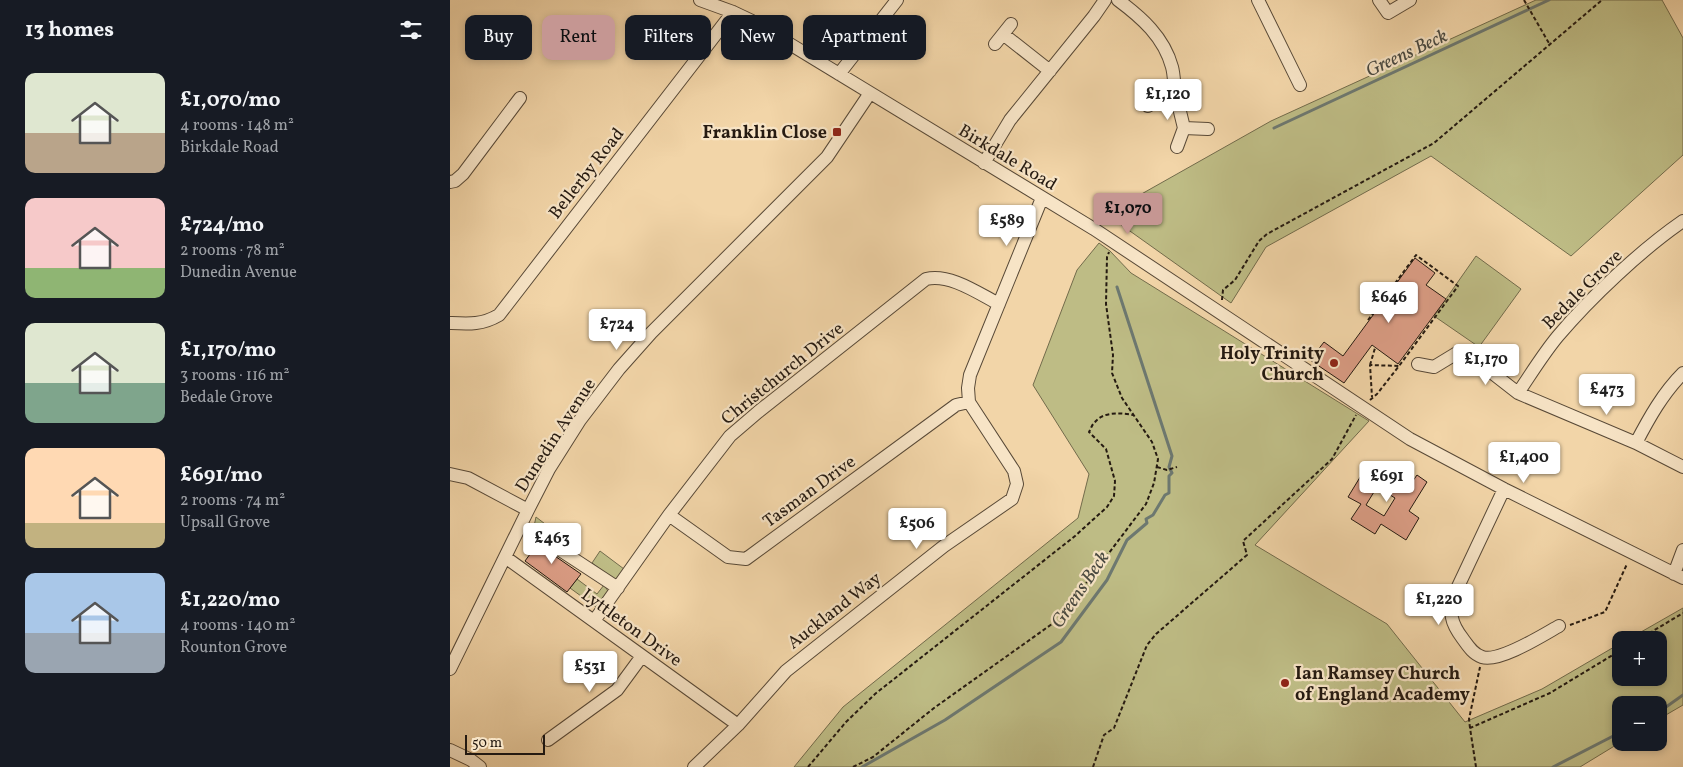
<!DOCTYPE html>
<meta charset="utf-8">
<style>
body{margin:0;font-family:Vollkorn,serif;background:#242831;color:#f1f3f6;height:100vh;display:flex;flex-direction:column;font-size:19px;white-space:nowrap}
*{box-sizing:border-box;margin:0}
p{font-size:16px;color:#9ea1a6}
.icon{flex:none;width:28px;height:28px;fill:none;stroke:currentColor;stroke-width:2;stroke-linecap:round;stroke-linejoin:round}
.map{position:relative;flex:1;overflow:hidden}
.drawer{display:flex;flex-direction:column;background:#171b24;width:450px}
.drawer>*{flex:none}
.guide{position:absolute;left:15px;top:15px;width:475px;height:45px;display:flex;gap:10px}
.buttons{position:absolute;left:1162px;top:631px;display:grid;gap:10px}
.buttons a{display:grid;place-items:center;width:55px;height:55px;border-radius:10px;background:#171b24;box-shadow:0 2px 8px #0003;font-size:25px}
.scale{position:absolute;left:15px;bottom:12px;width:80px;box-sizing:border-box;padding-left:5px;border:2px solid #251a11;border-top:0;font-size:14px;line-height:18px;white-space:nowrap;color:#251a11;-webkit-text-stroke:4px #f7e4c6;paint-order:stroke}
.price{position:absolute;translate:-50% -42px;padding:0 11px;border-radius:5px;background:#fff;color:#222;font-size:16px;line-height:32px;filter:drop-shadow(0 1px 2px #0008)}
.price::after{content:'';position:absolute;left:50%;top:30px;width:15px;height:11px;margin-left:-8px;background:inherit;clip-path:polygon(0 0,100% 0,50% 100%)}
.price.current{background:#c59692;color:#111}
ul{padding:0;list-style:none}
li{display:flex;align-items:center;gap:15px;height:125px;padding:0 25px}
li span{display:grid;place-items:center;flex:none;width:140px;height:100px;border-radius:10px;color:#555}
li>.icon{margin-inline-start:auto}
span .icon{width:60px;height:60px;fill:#fffc;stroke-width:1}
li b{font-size:21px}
h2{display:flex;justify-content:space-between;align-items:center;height:60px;padding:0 25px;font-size:21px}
.tag{padding:0 18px;border-radius:10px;background:#171b24;box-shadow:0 2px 8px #0003;font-size:18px;line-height:45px}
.tag.current{background:#c59692;color:#111}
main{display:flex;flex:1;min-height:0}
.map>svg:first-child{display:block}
.green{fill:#bebc85;stroke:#726b4b}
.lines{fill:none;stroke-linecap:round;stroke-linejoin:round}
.stream{stroke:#6d7870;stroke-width:3}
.building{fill:#db9d85;stroke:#251a11;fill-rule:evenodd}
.minor-casing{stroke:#584937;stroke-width:14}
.path{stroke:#251a11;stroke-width:2;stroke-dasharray:4 2.5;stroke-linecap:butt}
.minor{stroke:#f7e4c6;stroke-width:12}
.poi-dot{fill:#8f2418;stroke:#f7e4c6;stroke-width:2}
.labels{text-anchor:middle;stroke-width:4.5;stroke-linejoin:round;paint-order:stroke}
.poi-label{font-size:18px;font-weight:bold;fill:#251a11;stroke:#f7e4c6;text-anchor:end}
.street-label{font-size:18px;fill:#251a11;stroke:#f7e4c6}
.water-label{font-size:19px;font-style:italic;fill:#494941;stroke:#f7e4c6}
</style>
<main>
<section class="drawer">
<h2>13 homes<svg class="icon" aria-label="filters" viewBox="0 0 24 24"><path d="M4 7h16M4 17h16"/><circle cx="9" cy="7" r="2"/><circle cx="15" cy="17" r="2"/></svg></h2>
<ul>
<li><span style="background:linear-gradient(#dfe7d0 60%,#b9a48a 0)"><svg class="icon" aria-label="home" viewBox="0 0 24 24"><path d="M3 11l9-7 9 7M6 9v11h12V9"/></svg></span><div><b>£1,070/mo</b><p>4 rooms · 148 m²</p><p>Birkdale Road</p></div></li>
<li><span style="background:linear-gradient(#f6c9c9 70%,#8fb573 0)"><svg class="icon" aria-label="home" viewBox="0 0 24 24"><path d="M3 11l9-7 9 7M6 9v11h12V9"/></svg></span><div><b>£724/mo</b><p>2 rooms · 78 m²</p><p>Dunedin Avenue</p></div></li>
<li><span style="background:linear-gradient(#dfe7d0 60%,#7fa58c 0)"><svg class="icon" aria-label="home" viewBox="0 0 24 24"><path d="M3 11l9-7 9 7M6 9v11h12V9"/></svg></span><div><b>£1,170/mo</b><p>3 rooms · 116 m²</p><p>Bedale Grove</p></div></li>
<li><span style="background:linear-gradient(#ffd9b3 75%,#c2b280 0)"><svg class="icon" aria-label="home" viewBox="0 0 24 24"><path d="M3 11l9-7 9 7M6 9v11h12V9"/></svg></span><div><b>£691/mo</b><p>2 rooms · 74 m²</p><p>Upsall Grove</p></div></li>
<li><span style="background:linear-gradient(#a9c7e8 60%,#9aa5b1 0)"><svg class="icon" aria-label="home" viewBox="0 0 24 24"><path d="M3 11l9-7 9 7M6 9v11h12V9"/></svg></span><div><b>£1,220/mo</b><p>4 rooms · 140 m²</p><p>Rounton Grove</p></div></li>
</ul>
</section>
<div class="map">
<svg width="1233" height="767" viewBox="0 0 1233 767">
<rect width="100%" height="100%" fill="#f2d5a8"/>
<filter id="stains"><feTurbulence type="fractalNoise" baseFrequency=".004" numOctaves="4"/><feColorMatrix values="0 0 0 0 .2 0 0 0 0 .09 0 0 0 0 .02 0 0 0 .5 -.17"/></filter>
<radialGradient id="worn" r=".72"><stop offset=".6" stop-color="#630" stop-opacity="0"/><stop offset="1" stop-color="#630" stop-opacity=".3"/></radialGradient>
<path class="green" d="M1086,0H1212L1233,38V155L1121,256L981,156L816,247L781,303L656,214L821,121Z
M649,243L660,251L681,273L919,421L805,545L937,624L1015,722L1092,689L1171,643V678H1209V640H1177L1233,608V705L1209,719V705H1171V742L1130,767H344L393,707L628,518L639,474L583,385L627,270Z
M1026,256L1071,289L1029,347L984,316Z
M86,517L99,527L78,554Z
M150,551L174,569L167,579L165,580L142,563Z
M127,579L147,594L154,585L158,591L146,607L120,588Z"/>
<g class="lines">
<path class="stream" d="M824,128L1099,0
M1209,712L1233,695
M412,767L495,720L611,642L657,580L677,540L697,523L696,519L703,515L715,495L719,493V476L722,473L719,467L722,456L667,287
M1103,767L1171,732"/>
</g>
<path class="building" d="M965,258L985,273L976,285L996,299L948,364L922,345L894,383L860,360L874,342L893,356Z
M933,467L960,485L967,475L977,482L959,511L969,518L956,540L931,524L925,534L901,519L911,504L898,497L912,474L924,480ZM927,487L945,498L934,516L916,505Z
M94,535L103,541L99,548L102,554L131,574L117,592L75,561Z"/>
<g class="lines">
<defs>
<path id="minor" d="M250,0L283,12L302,21L644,229L960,439L1054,489L1233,578
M668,0C691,17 714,37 722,67C724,74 724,83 725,91
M808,0L850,85
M929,0L938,13L960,0
M553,34L600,71
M545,44L561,24
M389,74L447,0
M698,106L725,91L734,128L727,147
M734,128L758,129
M534,163L560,120L644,16L655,0
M0,182L5,181L13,174L70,98
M0,323C19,324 32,325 49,315L283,12
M968,364L984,367L1007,353L1014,351L1068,393L1186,443L1233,467
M1068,393C1081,374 1093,354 1108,336C1141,297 1191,250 1233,221
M1186,443C1199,418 1213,393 1233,373
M0,474L18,478L78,510
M1054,489L1005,593C999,613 1000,622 1013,639C1018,646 1023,654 1032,657C1049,663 1093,635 1109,626
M219,515L278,557L296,559L506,405L519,402
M107,548L168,588
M55,557L288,725
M1224,574L1233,550
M144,621L219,515L280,436L308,412L476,279C499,273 528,293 549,304
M0,669L78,510L99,469L130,420L169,369L201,333L377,157L420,93
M98,740L167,690L192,656
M0,750L21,760L30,767
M244,767L288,725L336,671L494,546L562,499L567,484L564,471L519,402L518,388L520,375L592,198"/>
</defs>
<use href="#minor" class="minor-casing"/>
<path class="path" d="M1074,0L1100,45
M772,300L773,290L785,280L809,241L817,234L984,143L1152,0
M918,320L966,255L1008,286L949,366
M920,365L925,348
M920,400L927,394L949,366L920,365L922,397
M707,467L717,470L727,467
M1120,625L1155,612L1177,564
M1188,640L1233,613
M1020,728L1019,719L1030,667
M358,767L396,722L425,694L625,536L657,507L664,496L665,481L656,449L639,432C641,429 642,424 645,422C654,411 672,413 683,415
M403,767L423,757L484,708L609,619L696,504L704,483L708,459L702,442L672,398L662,373L663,355L656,304L657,257L659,252
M643,767L654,735L664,728L697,645L706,634L797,555L793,541L882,459L906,415
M1026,767L1020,728L1100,693L1171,650"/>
<use href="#minor" class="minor"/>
</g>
<g class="poi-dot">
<rect x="382" y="127" width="10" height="10" rx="2.5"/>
<circle cx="884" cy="363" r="5"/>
<circle cx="835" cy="683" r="5"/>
</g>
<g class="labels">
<g class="poi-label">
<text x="377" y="138">Franklin Close</text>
<text x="874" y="359">Holy Trinity<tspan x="874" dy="21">Church</tspan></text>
<text x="845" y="679" text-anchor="start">Ian Ramsey Church<tspan x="845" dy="21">of England Academy</tspan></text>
</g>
<g class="street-label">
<text transform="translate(558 157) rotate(31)" y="6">Birkdale Road</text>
<text transform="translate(136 173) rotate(-52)" y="6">Bellerby Road</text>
<text transform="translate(1132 289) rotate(-45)" y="6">Bedale Grove</text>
<text transform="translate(332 373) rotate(-39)" y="6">Christchurch Drive</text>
<text transform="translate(105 435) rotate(-57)" y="6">Dunedin Avenue</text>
<text transform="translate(359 491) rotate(-36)" y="6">Tasman Drive</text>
<text transform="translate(384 610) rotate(-38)" y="6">Auckland Way</text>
<text transform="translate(182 627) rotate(36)" y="6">Lyttleton Drive</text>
</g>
<g class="water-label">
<text transform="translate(956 52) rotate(-25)" y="7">Greens Beck</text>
<text transform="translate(629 589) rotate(-56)" y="7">Greens Beck</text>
</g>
</g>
<rect width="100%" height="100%" filter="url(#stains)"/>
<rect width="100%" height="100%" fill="url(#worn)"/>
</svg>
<div class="buttons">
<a>+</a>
<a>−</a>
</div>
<div class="scale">50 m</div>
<b class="price" style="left:718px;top:121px">£1,120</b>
<b class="price current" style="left:678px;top:235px">£1,070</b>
<b class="price" style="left:557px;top:247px">£589</b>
<b class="price" style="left:939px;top:324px">£646</b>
<b class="price" style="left:167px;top:351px">£724</b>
<b class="price" style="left:1036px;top:386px">£1,170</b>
<b class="price" style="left:1157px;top:416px">£473</b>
<b class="price" style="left:1074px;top:484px">£1,400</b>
<b class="price" style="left:937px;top:503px">£691</b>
<b class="price" style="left:467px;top:550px">£506</b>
<b class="price" style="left:102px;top:565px">£463</b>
<b class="price" style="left:989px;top:626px">£1,220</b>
<b class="price" style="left:140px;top:693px">£531</b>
<div class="guide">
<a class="tag">Buy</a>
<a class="tag current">Rent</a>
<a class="tag">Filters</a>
<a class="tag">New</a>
<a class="tag">Apartment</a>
</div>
</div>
</main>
